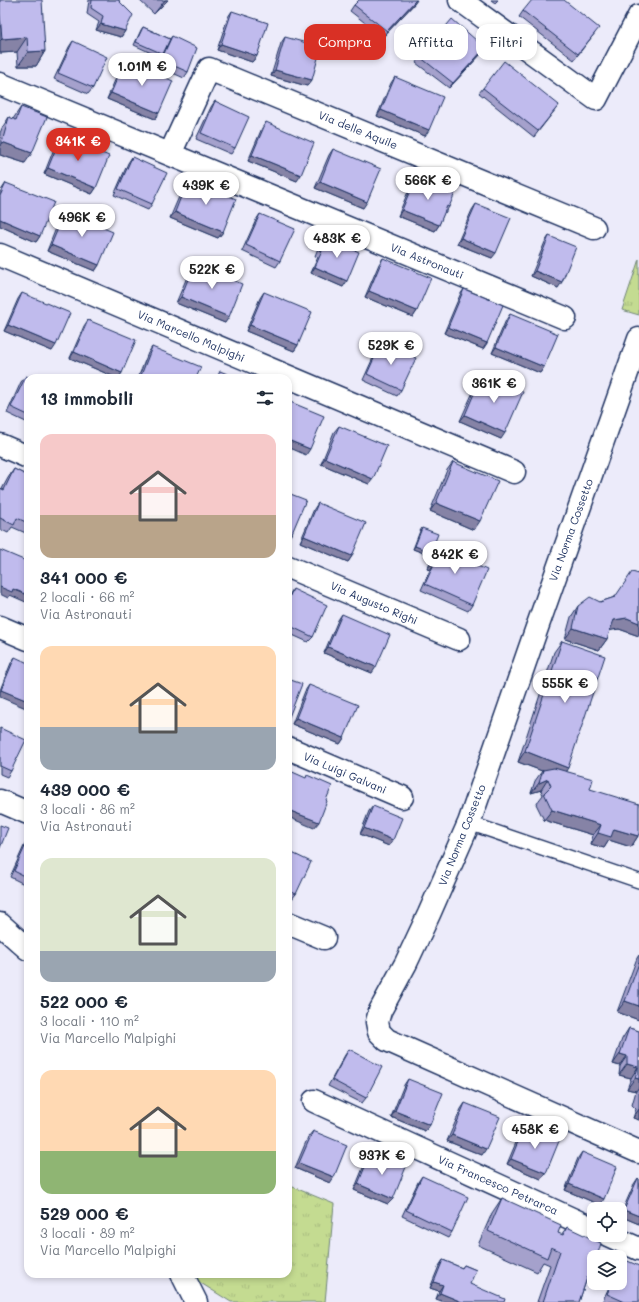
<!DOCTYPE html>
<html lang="it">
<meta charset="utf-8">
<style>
body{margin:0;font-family:Mali,sans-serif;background:#f6f6f7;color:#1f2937;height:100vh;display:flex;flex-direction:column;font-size:15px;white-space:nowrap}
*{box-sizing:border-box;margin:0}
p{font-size:13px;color:#747a83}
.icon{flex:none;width:22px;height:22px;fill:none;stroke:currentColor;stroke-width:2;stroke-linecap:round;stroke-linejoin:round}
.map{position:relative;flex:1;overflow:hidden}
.panel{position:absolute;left:24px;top:374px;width:268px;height:904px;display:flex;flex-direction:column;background:#fff;border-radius:12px;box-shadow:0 2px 6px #0003}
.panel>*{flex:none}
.guide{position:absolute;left:304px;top:24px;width:275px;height:36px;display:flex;gap:8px}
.buttons{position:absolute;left:587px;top:1202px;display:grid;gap:8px}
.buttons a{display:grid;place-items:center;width:40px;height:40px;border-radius:8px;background:#fff;box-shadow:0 2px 6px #0003;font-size:20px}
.price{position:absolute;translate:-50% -34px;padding:0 9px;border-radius:14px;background:#fff;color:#222;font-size:13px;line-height:26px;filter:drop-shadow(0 1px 2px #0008)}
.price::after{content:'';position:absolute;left:50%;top:24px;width:12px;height:9px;margin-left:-6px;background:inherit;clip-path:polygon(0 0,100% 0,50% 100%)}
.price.active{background:#d93025;color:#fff}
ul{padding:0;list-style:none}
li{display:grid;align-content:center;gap:8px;height:212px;padding:0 16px}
li span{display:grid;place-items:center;height:124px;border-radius:12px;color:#555}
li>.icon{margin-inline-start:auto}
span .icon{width:72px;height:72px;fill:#fffc;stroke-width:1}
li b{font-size:17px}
h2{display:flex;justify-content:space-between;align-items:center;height:48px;padding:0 16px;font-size:17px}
.tag{padding:0 14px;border-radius:12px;background:#fff;box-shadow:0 2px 6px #0003;font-size:14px;line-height:36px}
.tag.active{background:#d93025;color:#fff}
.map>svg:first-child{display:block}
.grass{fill:url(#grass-tufts);stroke:#708578}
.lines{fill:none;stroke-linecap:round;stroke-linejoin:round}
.service-casing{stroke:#1b2f5e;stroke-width:16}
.minor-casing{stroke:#1b2f5e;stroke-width:25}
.secondary-casing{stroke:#1b2f5e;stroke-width:25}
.service{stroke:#fff;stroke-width:13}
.minor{stroke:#fff;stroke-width:22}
.secondary{stroke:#fff;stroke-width:22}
.wall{fill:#a5a1cc;stroke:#1b2f5e}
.shaded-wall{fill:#8683a6;stroke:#1b2f5e}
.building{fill:#c0bbed;stroke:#1b2f5e}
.labels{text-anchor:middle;stroke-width:3.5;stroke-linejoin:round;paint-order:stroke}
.street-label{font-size:11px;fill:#1b2f5e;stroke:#fff}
</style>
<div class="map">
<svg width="639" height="1302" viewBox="0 0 639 1302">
<defs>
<pattern id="grass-tufts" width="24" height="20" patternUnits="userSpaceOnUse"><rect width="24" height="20" fill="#c4db91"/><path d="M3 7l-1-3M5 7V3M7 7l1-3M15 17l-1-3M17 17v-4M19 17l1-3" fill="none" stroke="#a8bc7f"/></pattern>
</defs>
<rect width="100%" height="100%" fill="#ecebfa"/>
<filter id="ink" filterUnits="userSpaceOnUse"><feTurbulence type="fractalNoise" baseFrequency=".025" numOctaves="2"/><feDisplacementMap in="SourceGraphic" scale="8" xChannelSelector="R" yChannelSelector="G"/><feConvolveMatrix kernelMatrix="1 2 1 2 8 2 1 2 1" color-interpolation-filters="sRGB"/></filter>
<g filter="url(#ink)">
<path class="grass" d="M639,259V315L622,310Z
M288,1185L334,1204L325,1302H231L196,1280L193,1274H288Z"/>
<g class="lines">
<defs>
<path id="service" d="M469,823L639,881"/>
<path id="minor" d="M460,0L596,99L639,16
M0,84L565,318
M170,154L209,69L594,228
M0,255L514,472
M639,339L533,639L469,823L429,914L406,963L380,1011L377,1022L379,1032L387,1040L639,1152
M0,445L28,457
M288,567L459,639
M0,627L28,639
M288,748L402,797
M0,801L28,813
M288,923L324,938
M314,1101L594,1229
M608,1235L639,1249"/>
<path id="secondary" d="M0,924L28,949
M182,1274L196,1302"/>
</defs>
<use href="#service" class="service-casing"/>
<use href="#minor" class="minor-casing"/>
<use href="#secondary" class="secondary-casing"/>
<use href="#service" class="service"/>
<use href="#minor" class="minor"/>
<use href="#secondary" class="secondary"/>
</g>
<path class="wall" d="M0,0L45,51L36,66H18L17,52L0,53Z
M89,0H119L125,31L121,37L96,30L99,22L87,14Z
M139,0H168L154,14Z
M491,0H498L495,3Z
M415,3L383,37L350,11L354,5Z
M232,11L257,56L252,62L217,50L228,17Z
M523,11L595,33L574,60L519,17Z
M143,27L170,39L172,36L188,72L184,78L157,66L161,57H160L134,45L141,30Z
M285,37L312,80L307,86L271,76L281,43Z
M73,41L93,88L88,94L54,79L69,47Z
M485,48L481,54L449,88L416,63L420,57Z
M125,60L155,119L107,99L121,66Z
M395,77L425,136L377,116L391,83Z
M483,88L559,105L534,137L479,93Z
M215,101L235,148L231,154L196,139L211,107Z
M21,107L25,163L0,155V133L2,128L9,117L13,119Z
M266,122L297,181L248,161L262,128Z
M61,136L96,188L92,194L44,174L57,141Z
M333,149L363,208L315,188L329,155Z
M132,157L152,204L148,210L114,195L128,163Z
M420,178L449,207L445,213L444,212L439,225L435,231L398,216L407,194L411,188L414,189L416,184Z
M188,179L223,232L218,238L170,218L184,185Z
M6,183L40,236L36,242L0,226V192Z
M476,204L492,258L457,244L472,210Z
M65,212L99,265L95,271L47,251L60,218Z
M260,214L280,261L276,267L242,251L256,220Z
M549,236L558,288L531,276L545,242Z
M325,237L343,287L311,273L318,257L315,256L320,243Z
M383,258L417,311L413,317L365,297L379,264Z
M194,264L225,323L176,303L190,270Z
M464,289L487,343L483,349L444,333L460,295Z
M264,292L298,345L294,351L246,331L260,298Z
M22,293L52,351L4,331L18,299Z
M510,314L544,367L540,373L492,353L506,320Z
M88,320L122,373L118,378H117L70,358L84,326Z
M381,343L401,390L397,396L363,380L377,349Z
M152,347L196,378H138L148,353Z
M482,375L501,439L460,421L478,381Z
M26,376L28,378V423L7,413L21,382Z
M339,426L369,484L321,464L334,432Z
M453,462L474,530L430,511L447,470Z
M14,469L28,476V534L12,527L8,533L0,529V488L2,489L8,478Z
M318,503L352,556L348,562L300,542L314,509Z
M422,528L429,555L413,549L420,531Z
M440,543L472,605L468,611L421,590L430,570L427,569L436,549Z
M639,574V636L619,629L610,630L607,639L599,650L565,639L571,617L578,606L600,602L615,597Z
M293,589L313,637L308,642L288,633V597Z
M342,614L372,673L324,653L338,620Z
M562,641L566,771L590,789L638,836L631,847L609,840L604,848L591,844L593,835L544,820L536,804L543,795L541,790L531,793L535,781L542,771L518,762L554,652Z
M15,657L0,697V690L11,663Z
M309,685L344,738L340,744L292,724L305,691Z
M0,728L11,771L7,777L0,774Z
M373,806L389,846L360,834L369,811Z
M28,840V886L10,877L24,846Z
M288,851L296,894L291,900L288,898Z
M639,955V1020L617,1012L637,958Z
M629,1028L639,1031V1120L633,1118L636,1109L632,1105L636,1091L627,1089L631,1078L619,1075L620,1066L613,1064L622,1039Z
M349,1049L366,1098L362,1103L328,1086L345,1055Z
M408,1079L430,1125L425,1131L391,1117L404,1085Z
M465,1103L482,1155L447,1141L461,1109Z
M524,1127L546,1173L541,1179L507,1164L520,1133Z
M313,1131L330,1183L295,1168L308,1137Z
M371,1152L388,1204L354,1190L367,1158Z
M582,1152L600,1205L565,1190L578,1158Z
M422,1176L452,1232L448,1238L402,1216L418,1182Z
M638,1178L639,1179V1224L620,1216L634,1184Z
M502,1198L558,1233L561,1235L567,1227L591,1266L579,1302H537L550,1265L543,1262L537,1272L478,1245L492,1213Z
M623,1259L639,1302H607L603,1300L611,1283H620V1264Z
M443,1260L462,1268L464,1265L476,1270L436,1299L439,1291L430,1288L439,1266Z"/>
<path class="shaded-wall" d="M165,0H168L154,14Z
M416,0H417L415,3L383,37L387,31Z
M101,24L125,31L121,37L96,30Z
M27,37L17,52L0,53V41L2,39Z
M221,44L257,56L252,62L217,50Z
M485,48L481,54L449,88L453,83Z
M45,51L36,66H18L28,52Z
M275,70L312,80L307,86L271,76Z
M111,93L159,113L155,119L107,99Z
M381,110L429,130L425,136L377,116Z
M2,142L32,153L25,163L0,155V146Z
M252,155L301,175L297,181L248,161Z
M48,168L96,188L92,194L44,174Z
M320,182L367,202L363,208L315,188Z
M402,210L439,225L435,231L398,216Z
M175,212L223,232L218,238L170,218Z
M0,219L40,236L36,242L0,226Z
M461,238L496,253L492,258L457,244Z
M51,245L99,265L95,271L47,251Z
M315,267L347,281L343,287L311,273Z
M535,271L562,282L558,288L531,276Z
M369,291L417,311L413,317L365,297Z
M181,297L229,317L225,323L176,303Z
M8,325L56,345L52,351L4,331Z
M250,325L298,345L294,351L246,331Z
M448,327L487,343L483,349L444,333Z
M496,347L544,367L540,373L492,353Z
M74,352L122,373L118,378H117L70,358Z
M465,415L505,433L501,439L460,421Z
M288,440L310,449L306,455L288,447Z
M325,458L373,479L369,484L321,464Z
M436,503L480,521L474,530L430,511Z
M288,531L292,533L288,539Z
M304,536L352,556L348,562L300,542Z
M415,546L431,552L429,555L413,549Z
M432,563L434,564L430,570L427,569Z
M0,587L13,589L28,595V603L10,595L8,598L0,594Z
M627,618L639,623V636L619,629L607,631L614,620Z
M573,628L607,639L599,650L565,639Z
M328,647L376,667L372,673L324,653Z
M1,690L28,701V709L0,697V692Z
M296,718L344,738L340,744L292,724Z
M525,751L568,768L560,779L543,770L542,771L518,762Z
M548,779L541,790L531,793L539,783Z
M288,810L319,822L314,828L288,817Z
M552,810L601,825L593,835L544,820Z
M364,828L393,840L389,846L360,834Z
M614,829L638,836L631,847L609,840L604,848L591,844L598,833Z
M625,1001L639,1006V1020L617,1012Z
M620,1054L627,1056L620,1066L613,1064Z
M627,1064L638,1067L631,1078L619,1075Z
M635,1078L639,1079V1087L636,1091L627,1089Z
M639,1109V1120L633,1118Z
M395,1111L430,1125L425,1131L391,1117Z
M452,1135L486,1149L482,1155L447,1141Z
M511,1159L546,1173L541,1179L507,1164Z
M299,1163L334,1177L330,1183L295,1168Z
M358,1184L393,1199L388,1204L354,1190Z
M569,1184L604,1199L600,1205L565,1190Z
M624,1210L639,1216V1224L620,1216Z
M594,1257V1261L587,1272L594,1257H595Z
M434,1282L443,1285L439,1291L430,1288Z
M440,1293L462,1302H444L436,1299Z"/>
<path class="building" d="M0,0H42L45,51L28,52L27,37L2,39L0,14Z
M92,0H119V1L133,15L125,31L101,24L103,16L91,8Z
M359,0H416L387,31L354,5Z
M532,0H564L599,28L578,54L523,11Z
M232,11L268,23L257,56L221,44Z
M452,19L485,48L453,83L420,57Z
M143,27L170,39L163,54L136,42Z
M172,36L197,48L188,72L161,60Z
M285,37L321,47L312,80L275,70Z
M73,41L107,57L93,88L58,73Z
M125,60L173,81L159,113L111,93Z
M504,61L559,105L538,131L483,88Z
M395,77L443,97L429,130L381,110Z
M215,101L249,117L235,148L201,133Z
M21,107L47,117L32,153L2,142L9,117L16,120Z
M266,122L314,143L301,175L252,155Z
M61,136L109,156L96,188L48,168Z
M333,149L381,169L367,202L320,182Z
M132,157L167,173L152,204L118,189Z
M420,178L455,193L449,207L447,206L439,225L402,210L411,188L415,190Z
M188,179L236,199L223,232L175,212Z
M6,183L54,202L40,236L0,219V196Z
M476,204L511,218L496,253L461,238Z
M65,212L113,232L99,265L51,245Z
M260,214L295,229L280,261L246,245Z
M549,236L576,247L562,282L535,271Z
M325,237L359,252L347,281L315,267L322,251L320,250Z
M383,258L431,278L417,311L369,291Z
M194,264L242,284L229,317L181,297Z
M464,289L503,305L487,343L448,327Z
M264,292L312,312L298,345L250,325Z
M22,293L70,313L56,345L8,325Z
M510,314L558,334L544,367L496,347Z
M88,320L136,340L122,373L74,352Z
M381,343L416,358L401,390L367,374Z
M152,347L201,367L196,378H140Z
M220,371L237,378H217Z
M482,375L523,392L505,433L465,415Z
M26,376L31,378H28V415L11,407Z
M288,401L324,416L310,449L288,440Z
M339,426L387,446L373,479L325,458Z
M453,462L498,481L480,521L436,503Z
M14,469L28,476V523L17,518L14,525L0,518V488L4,490Z
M288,493L306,500L292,533L288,531Z
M318,503L366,523L352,556L304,536Z
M422,528L438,534L431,552L415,546Z
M440,543L461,553L459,558L487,570L472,605L425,584L434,564L432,563Z
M0,550L26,561L27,558H28V595L13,589L12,592L0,587Z
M632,572L639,574V623L627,618L614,620L607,639L573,628L578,606L590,597L600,602L615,597Z
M293,589L327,605L313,637L288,625V600Z
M342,614L390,635L376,667L328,647Z
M562,641L605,656L568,768L525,751Z
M15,657L28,663V701L1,690Z
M288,679L302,684L289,717H288Z
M309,685L358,705L344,738L296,718Z
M0,728L26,740L11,771L0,766Z
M554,768L593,779L590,789L639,804V833L638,836L614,829L611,837L598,833L601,825L552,810L544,793L551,786L548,779L539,783L543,770Z
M288,770L306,778L307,775L332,786L326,800L327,801L319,822L288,810Z
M373,806L402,818L393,840L364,828Z
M0,825L8,828L0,848Z
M28,840V878L14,871Z
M288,851L311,862L296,894L288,890Z
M639,963V1006L625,1001Z
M629,1028L639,1031V1079L635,1078L638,1067L627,1064V1056L620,1054Z
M349,1049L382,1067L366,1098L332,1080Z
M408,1079L443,1093L430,1125L395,1111Z
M465,1103L500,1117L486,1149L452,1135Z
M524,1127L559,1141L546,1173L511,1159Z
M313,1131L347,1145L334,1177L299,1163Z
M371,1152L406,1167L393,1199L358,1184Z
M582,1152L617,1167L604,1199L569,1184Z
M422,1176L468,1197L452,1232L406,1210Z
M638,1178L639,1179V1216L624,1210Z
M502,1198L561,1225L558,1233L563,1235L567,1227L601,1243L597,1257H594L579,1302H543L560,1251L551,1247L547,1258L488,1231Z
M623,1259L639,1266V1302H625L607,1294L612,1283H620V1266Z
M443,1260L462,1268L464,1265L476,1270L470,1284L505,1299L504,1302H462L440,1293L443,1285L434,1282Z"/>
</g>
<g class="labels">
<g class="street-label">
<text transform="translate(358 130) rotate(22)" y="4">Via delle Aquile</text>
<text transform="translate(427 261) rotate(22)" y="4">Via Astronauti</text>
<text transform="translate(191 336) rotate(23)" y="4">Via Marcello Malpighi</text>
<text transform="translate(571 530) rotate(-70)" y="4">Via Norma Cossetto</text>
<text transform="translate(374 603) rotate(23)" y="4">Via Augusto Righi</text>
<text transform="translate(345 773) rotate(23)" y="4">Via Luigi Galvani</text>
<text transform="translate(462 835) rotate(-68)" y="4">Via Norma Cossetto</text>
<text transform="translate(498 1185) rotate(24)" y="4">Via Francesco Petrarca</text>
</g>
</g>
</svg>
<div class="buttons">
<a><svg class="icon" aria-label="locate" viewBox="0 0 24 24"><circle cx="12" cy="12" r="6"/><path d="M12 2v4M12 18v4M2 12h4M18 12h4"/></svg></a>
<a><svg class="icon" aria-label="layers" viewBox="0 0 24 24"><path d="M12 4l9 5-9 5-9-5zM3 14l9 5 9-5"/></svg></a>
</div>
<b class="price" style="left:142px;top:87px">1.01M €</b>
<b class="price active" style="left:78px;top:162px">341K €</b>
<b class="price" style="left:428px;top:201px">566K €</b>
<b class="price" style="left:206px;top:206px">439K €</b>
<b class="price" style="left:82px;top:238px">496K €</b>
<b class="price" style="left:337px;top:259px">483K €</b>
<b class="price" style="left:212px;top:290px">522K €</b>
<b class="price" style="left:391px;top:366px">529K €</b>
<b class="price" style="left:494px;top:404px">361K €</b>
<b class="price" style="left:455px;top:575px">842K €</b>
<b class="price" style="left:565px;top:704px">555K €</b>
<b class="price" style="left:535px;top:1150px">458K €</b>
<b class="price" style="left:382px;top:1176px">937K €</b>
<div class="guide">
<a class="tag active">Compra</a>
<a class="tag">Affitta</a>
<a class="tag">Filtri</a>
</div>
<section class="panel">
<h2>13 immobili<svg class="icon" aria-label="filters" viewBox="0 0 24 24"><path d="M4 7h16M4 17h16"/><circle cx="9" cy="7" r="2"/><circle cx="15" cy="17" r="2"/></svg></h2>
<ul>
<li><span style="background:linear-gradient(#f6c9c9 65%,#b9a48a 0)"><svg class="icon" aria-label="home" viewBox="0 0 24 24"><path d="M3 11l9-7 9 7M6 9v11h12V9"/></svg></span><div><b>341 000 €</b><p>2 locali · 66 m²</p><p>Via Astronauti</p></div></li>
<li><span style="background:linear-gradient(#ffd9b3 65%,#9aa5b1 0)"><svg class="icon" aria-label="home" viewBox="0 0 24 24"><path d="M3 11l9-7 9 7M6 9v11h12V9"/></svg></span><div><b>439 000 €</b><p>3 locali · 86 m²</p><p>Via Astronauti</p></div></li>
<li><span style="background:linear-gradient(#dfe7d0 75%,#9aa5b1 0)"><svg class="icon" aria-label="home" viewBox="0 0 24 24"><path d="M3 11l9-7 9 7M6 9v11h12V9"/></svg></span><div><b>522 000 €</b><p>3 locali · 110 m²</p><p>Via Marcello Malpighi</p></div></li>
<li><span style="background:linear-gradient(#ffd9b3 65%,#8fb573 0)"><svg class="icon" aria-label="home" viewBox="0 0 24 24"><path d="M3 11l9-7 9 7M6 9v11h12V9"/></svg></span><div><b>529 000 €</b><p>3 locali · 89 m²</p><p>Via Marcello Malpighi</p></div></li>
</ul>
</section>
</div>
